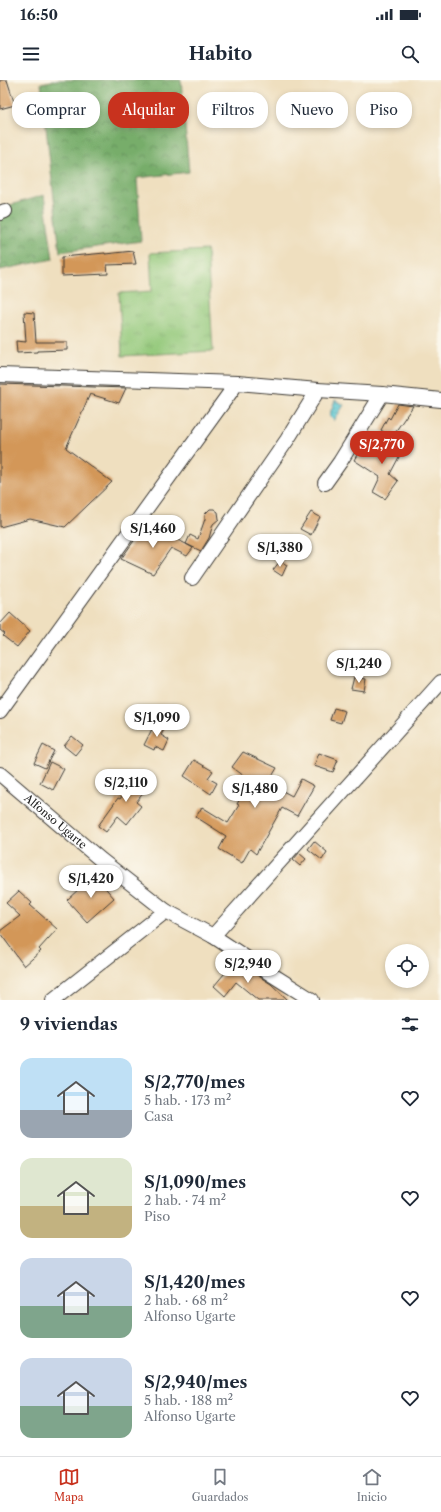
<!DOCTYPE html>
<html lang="es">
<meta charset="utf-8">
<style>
body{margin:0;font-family:"Libre Caslon Text",serif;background:#f2f2f3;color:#1f2937;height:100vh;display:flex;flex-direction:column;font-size:15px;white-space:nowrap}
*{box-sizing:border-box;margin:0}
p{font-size:13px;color:#747a83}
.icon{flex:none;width:22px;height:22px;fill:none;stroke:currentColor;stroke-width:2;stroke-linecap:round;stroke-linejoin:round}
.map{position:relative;height:920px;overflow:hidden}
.side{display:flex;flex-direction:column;background:#fff;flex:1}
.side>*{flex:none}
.guide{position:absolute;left:12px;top:12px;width:417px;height:36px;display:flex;gap:8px}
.tools{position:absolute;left:385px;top:864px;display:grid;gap:8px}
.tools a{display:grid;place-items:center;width:44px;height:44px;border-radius:50%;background:#fff;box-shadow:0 2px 6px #0003;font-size:20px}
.price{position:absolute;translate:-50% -34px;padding:0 9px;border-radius:14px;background:#fff;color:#222;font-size:13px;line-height:26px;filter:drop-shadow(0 1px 2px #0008)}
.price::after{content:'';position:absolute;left:50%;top:24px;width:12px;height:9px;margin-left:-6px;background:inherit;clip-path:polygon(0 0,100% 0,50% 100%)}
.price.current{background:#c8321e;color:#fff}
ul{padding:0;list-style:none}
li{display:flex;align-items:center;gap:12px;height:100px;padding:0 20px}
li span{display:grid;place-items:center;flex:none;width:112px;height:80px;border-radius:12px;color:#555}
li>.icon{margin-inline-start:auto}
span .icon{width:48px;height:48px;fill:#fffc;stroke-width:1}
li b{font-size:17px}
h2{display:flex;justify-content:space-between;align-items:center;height:48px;padding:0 20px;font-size:17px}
.tag{padding:0 14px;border-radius:16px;background:#fff;box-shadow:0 2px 6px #0003;font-size:14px;line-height:36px}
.tag.current{background:#c8321e;color:#fff}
.status{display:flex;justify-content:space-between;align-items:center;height:28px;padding:0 20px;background:#fff;direction:ltr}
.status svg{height:11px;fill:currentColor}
header{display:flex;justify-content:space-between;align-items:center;height:52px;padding:0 20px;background:#fff;font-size:18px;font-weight:700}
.tab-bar{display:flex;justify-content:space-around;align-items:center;height:56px;border-top:1px solid #e0e1e3;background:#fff;font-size:11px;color:#747a83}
.tab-bar a{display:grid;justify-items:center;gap:2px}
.tab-bar .current{color:#c8321e}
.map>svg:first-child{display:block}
.forest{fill:url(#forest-crowns);stroke:#4a6444}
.park{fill:url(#park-tufts);stroke:#58724c}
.water{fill:url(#water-rules);stroke:#3a7076}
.building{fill:#d39759}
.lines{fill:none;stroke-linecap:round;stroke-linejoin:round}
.street-casing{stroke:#3c3934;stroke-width:16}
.street{stroke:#fff;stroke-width:14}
.labels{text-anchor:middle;stroke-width:3;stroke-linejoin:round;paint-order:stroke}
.street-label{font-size:11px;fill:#1c1c1c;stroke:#fbf7ec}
</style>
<div class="status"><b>16:50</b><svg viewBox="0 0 49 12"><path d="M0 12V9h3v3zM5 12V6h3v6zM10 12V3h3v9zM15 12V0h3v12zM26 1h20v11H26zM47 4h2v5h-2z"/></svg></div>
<header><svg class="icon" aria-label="menu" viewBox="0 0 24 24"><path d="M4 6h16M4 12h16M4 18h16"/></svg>Habito<svg class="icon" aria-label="search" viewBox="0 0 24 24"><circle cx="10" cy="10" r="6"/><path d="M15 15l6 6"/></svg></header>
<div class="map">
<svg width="441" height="920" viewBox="0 0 441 920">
<defs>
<pattern id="forest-crowns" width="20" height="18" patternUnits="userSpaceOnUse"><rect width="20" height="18" fill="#77ad6b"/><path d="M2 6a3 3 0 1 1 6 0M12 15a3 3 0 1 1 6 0" fill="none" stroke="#618c57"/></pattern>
<pattern id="park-tufts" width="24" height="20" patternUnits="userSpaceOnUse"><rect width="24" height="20" fill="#94c97b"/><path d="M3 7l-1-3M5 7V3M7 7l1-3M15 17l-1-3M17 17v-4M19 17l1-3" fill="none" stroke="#7fac6a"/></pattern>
<pattern id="water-rules" width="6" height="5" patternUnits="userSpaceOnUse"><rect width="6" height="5" fill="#58c5d0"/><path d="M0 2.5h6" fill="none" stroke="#4ca9b2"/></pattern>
</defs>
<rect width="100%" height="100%" fill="#fbf7ec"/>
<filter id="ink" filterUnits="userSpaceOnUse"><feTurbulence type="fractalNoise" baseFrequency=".025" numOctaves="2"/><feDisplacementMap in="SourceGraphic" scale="8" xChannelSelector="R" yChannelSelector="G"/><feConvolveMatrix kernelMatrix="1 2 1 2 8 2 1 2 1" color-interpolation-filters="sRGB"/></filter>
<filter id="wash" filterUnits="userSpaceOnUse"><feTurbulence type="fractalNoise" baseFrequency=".012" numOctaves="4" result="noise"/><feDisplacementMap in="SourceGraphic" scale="16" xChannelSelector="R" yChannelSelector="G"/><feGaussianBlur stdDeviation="0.9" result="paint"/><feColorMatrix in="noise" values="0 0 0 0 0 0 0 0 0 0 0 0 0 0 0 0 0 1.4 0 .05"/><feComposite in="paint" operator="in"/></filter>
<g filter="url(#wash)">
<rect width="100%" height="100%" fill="#efdfbf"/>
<path class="forest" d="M57,0H181L189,92L137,98L141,161L60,172L41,3Z
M44,115L53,179L0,190V128Z"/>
<path class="park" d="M207,170L213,271L122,276L119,213L152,211L150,173Z"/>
<path class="water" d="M335,320L344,325L334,341L329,336Z"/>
<g id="blocks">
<path class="building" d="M0,0H7L15,25L0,29Z
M133,171L136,184L107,185L108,194L62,196V177L105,173V174Z
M24,232L34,233L36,262H67V270L37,271V272L17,273L16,261L26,262Z
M0,304L126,308L119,323L90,314L66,368L112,402L65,447L30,439L0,447Z
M398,324L413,326L391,358L381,350L388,337L390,339Z
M401,355L408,360L390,394L398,401L385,419L373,412L380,397L354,380L364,363L383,376Z
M210,429H214L218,432L219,439L213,444L209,458L201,471L186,464L190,455L198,459L205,439V434Z
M311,432L320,437L311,455L300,449Z
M146,444L186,464L193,468L187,476L171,468L153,494L121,479Z
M280,481L287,485L282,496L273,490Z
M10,533L30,551L17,567L3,556L5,554L0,550V544Z
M354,597L366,599L364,611L351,609Z
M334,628L345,631L341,643L330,640Z
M156,641L166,646L161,655L169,660L164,671L155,667L154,670L144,665Z
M72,656L83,665L75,675L64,666Z
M43,665L54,671L45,688L34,683Z
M243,672L277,688L268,703L292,716L301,699L314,706L297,736L282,728L256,774L250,769L242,783L219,769L226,756L196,737L202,727L228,743L239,725L237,724L248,705L246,704L248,699L232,687Z
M319,673L338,680L333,692L314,686Z
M194,680L213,691L208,698L217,703L211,714L184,696Z
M50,682L64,689L53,710L40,703Z
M137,694L151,704L136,722L141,726L127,744L118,736L106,752L98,746L118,718L120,719L123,715L122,714Z
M314,761L327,772L322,780L308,769Z
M299,773L306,779L300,786L293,780Z
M94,795L114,818L87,842L67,820Z
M19,811L32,823L30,825L57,849L39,869L41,871L24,886L0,853V851L20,836L6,823Z
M235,881L271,904L288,920H258L236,902L225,916L214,906Z"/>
</g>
</g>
<g filter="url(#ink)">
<use href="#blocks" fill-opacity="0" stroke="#3c3934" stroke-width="1"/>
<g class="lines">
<defs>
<g id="street">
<path d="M0,133L5,131"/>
<path d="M0,295L237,303L318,310L382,314L441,320"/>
<path d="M325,403L340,382L382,314"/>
<path d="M192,498L287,360L318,310"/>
<path d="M0,631L237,303"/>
<path id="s1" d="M0,694L101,780L166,831L213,856L266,891L312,920"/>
<path d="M213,856L441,602"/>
<path d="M53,920L166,831"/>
</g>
</defs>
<use href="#street" class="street-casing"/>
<use href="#street" class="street"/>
</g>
</g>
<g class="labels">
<g class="street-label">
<text dy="4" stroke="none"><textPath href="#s1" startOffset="73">Alfonso Ugarte</textPath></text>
</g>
</g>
</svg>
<div class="tools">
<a><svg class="icon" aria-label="locate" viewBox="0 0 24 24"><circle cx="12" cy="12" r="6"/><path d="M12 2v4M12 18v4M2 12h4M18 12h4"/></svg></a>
</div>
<b class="price current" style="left:382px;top:385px">S/2,770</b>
<b class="price" style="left:153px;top:469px">S/1,460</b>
<b class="price" style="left:280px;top:488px">S/1,380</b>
<b class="price" style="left:359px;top:604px">S/1,240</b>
<b class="price" style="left:157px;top:658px">S/1,090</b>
<b class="price" style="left:126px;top:723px">S/2,110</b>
<b class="price" style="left:255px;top:729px">S/1,480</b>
<b class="price" style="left:91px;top:819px">S/1,420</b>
<b class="price" style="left:248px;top:904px">S/2,940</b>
<div class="guide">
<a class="tag">Comprar</a>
<a class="tag current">Alquilar</a>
<a class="tag">Filtros</a>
<a class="tag">Nuevo</a>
<a class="tag">Piso</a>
</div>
</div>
<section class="side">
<h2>9 viviendas<svg class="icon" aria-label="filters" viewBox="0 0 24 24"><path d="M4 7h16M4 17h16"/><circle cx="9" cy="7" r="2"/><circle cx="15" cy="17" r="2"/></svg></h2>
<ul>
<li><span style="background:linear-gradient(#bfe0f5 65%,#9aa5b1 0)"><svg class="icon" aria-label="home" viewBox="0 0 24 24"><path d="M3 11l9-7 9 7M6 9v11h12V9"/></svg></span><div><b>S/2,770/mes</b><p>5 hab. · 173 m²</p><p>Casa</p></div><svg class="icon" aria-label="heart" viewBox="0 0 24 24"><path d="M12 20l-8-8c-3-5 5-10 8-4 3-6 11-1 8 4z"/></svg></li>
<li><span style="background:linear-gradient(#dfe7d0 60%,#c2b280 0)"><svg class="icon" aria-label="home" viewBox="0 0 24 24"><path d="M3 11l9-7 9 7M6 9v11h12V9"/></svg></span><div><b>S/1,090/mes</b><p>2 hab. · 74 m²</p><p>Piso</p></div><svg class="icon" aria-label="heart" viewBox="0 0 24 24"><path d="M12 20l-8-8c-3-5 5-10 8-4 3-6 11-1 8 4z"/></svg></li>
<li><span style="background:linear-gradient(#c9d6e8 60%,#7fa58c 0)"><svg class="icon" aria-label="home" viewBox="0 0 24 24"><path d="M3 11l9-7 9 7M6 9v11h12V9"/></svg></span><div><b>S/1,420/mes</b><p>2 hab. · 68 m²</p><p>Alfonso Ugarte</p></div><svg class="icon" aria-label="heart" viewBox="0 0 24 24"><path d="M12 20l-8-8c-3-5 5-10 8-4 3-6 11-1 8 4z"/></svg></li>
<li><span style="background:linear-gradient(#c9d6e8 60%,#7fa58c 0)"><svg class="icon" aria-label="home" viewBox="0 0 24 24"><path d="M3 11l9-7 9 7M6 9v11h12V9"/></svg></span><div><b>S/2,940/mes</b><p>5 hab. · 188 m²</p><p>Alfonso Ugarte</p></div><svg class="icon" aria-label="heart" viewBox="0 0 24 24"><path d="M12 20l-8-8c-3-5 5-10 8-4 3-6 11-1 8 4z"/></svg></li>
</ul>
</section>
<nav class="tab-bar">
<a class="current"><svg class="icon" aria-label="map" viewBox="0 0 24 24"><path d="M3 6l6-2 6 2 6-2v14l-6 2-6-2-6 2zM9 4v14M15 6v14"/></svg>Mapa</a>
<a><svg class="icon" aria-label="saved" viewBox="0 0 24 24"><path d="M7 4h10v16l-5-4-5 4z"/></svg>Guardados</a>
<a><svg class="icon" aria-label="home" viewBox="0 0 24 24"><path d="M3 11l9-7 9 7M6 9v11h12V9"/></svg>Inicio</a>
</nav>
